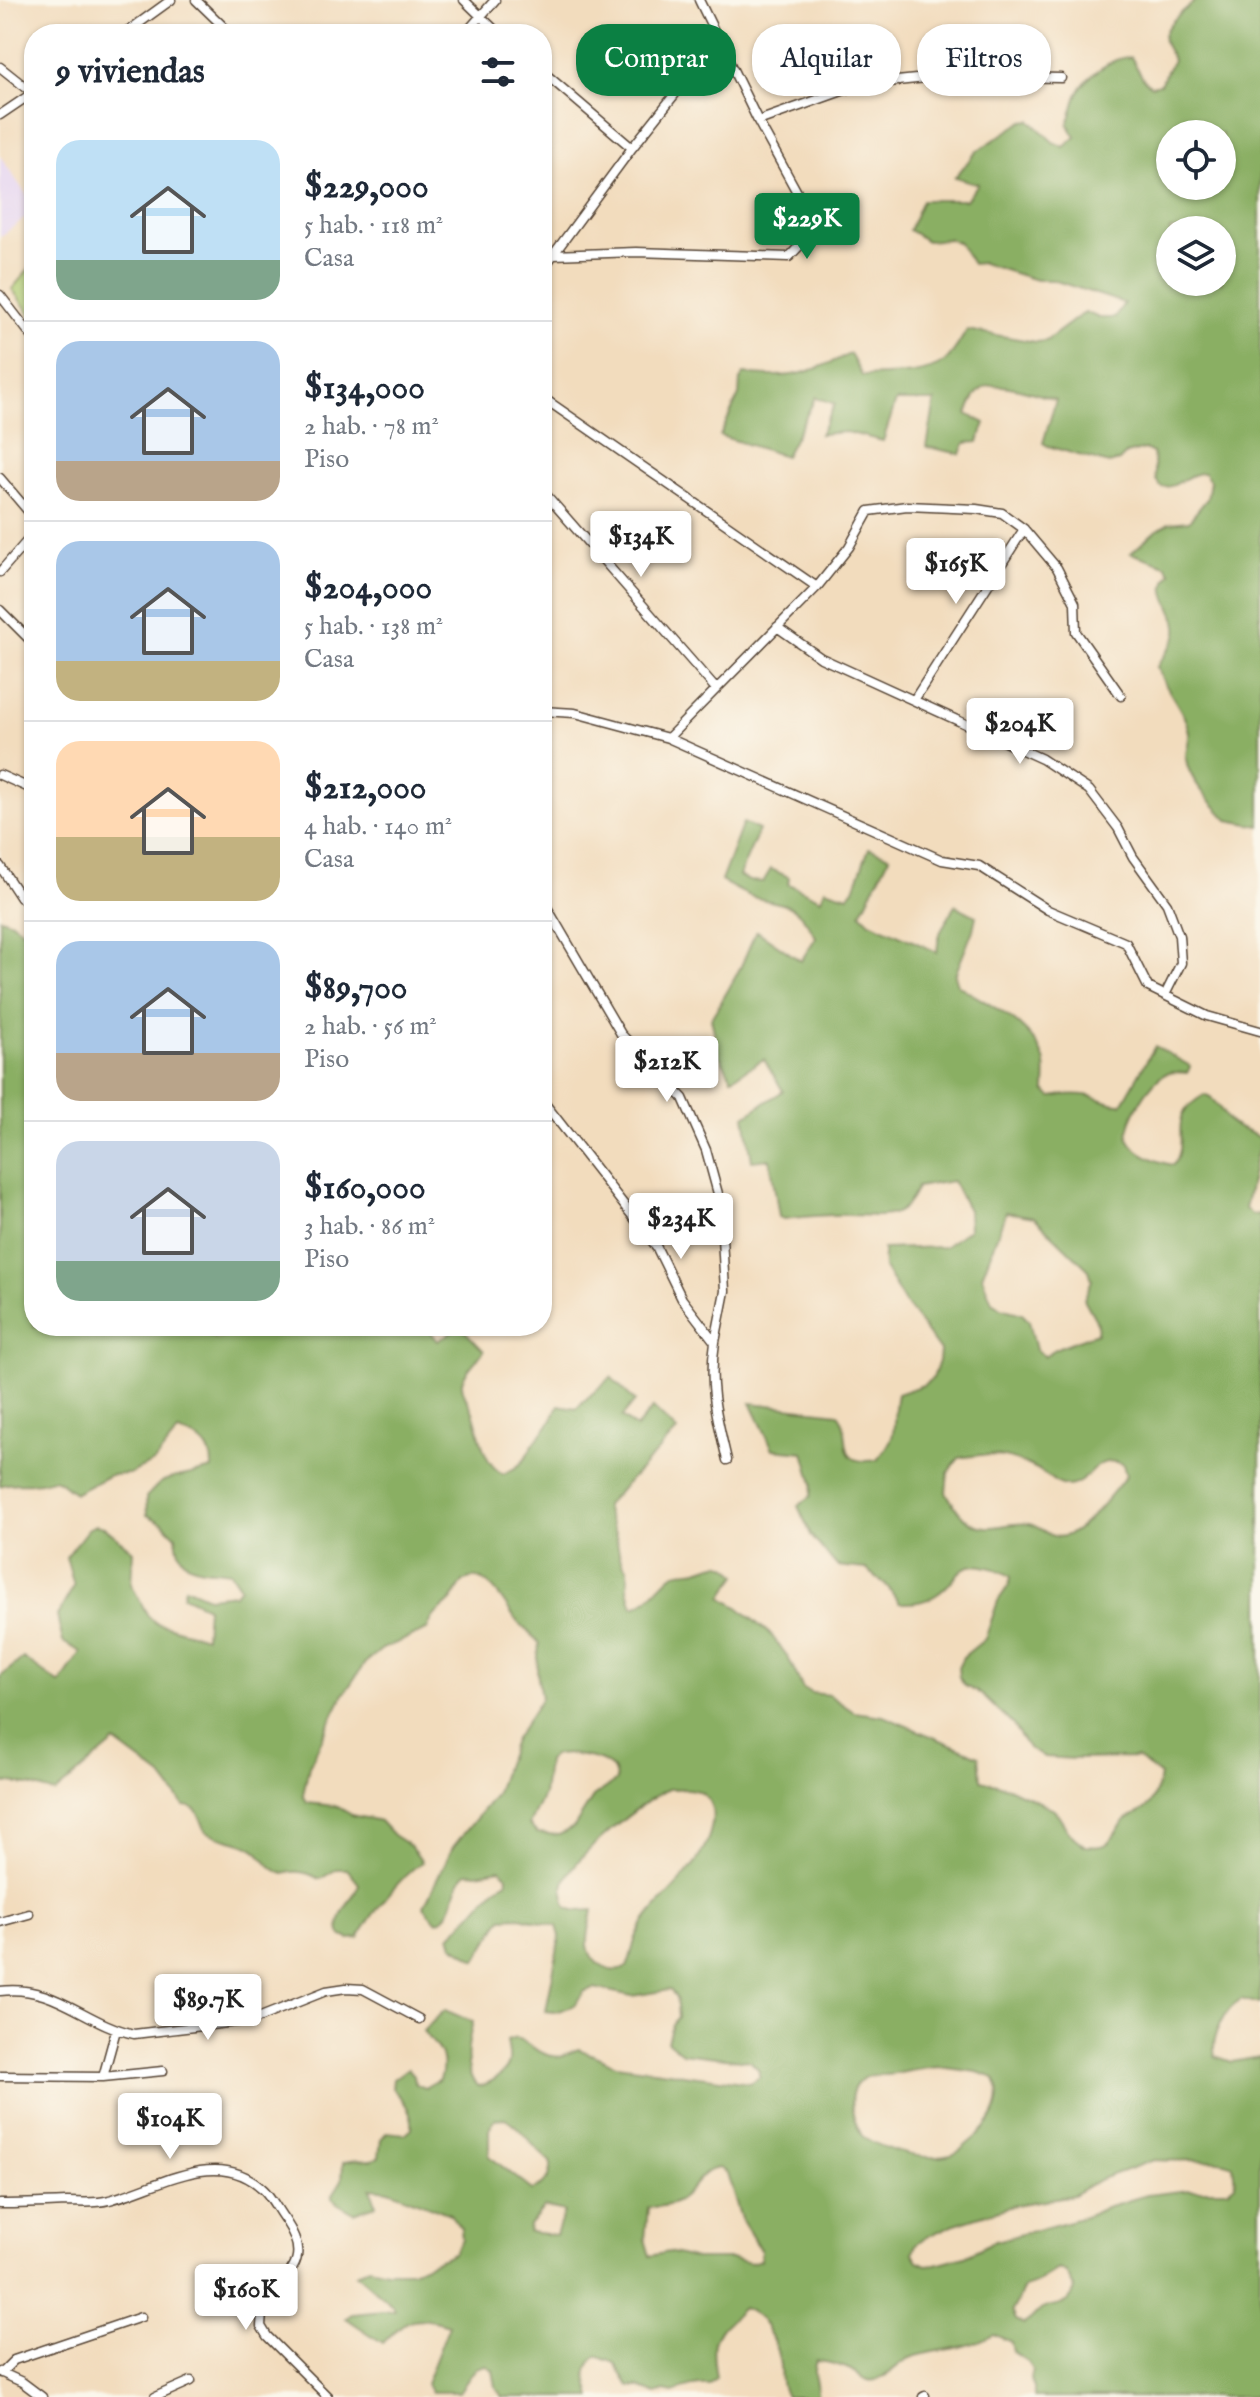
<!DOCTYPE html>
<html lang="es">
<meta charset="utf-8">
<style>
body{margin:0;font-family:"IM FELL English",serif;background:#f6f6f7;color:#1f2937;height:100vh;display:flex;flex-direction:column;font-size:30px;white-space:nowrap}
*{box-sizing:border-box;margin:0}
p{font-size:26px;color:#747a83}
.icon{flex:none;width:44px;height:44px;fill:none;stroke:currentColor;stroke-width:2;stroke-linecap:round;stroke-linejoin:round}
.map{position:relative;flex:1;overflow:hidden}
.panel{position:absolute;left:24px;top:24px;width:528px;height:1312px;display:flex;flex-direction:column;background:#fff;border-radius:32px;box-shadow:0 2px 6px #0004}
.panel>*{flex:none}
.hud{position:absolute;left:576px;top:24px;width:564px;height:72px;display:flex;gap:16px}
.controls{position:absolute;left:1156px;top:120px;display:grid;gap:16px}
.controls a{display:grid;place-items:center;width:80px;height:80px;border-radius:50%;background:#fff;box-shadow:0 2px 6px #0004;font-size:40px}
.price{position:absolute;translate:-50% -68px;padding:0 18px;border-radius:8px;background:#fff;color:#222;font-size:26px;line-height:52px;filter:drop-shadow(0 2px 4px #0008)}
.price::after{content:'';position:absolute;left:50%;top:48px;width:24px;height:18px;margin-left:-12px;background:inherit;clip-path:polygon(0 0,100% 0,50% 100%)}
.price.on{background:#0b8043;color:#fff}
ul{padding:0;list-style:none}
li{display:flex;align-items:center;gap:24px;height:200px;padding:0 32px}
li+li{border-top:2px solid #e0e1e3}
li span{display:grid;place-items:center;flex:none;width:224px;height:160px;border-radius:24px;color:#555}
li>.icon{margin-inline-start:auto}
span .icon{width:96px;height:96px;fill:#fffc;stroke-width:1}
li b{font-size:34px}
h2{display:flex;justify-content:space-between;align-items:center;height:96px;padding:0 32px;font-size:34px}
.chip{padding:0 28px;border-radius:32px;background:#fff;box-shadow:0 2px 6px #0004;font-size:28px;line-height:72px}
.chip.on{background:#0b8043;color:#fff}
.map>svg:first-child{display:block}
.built{fill:#e4d3f2}
.green{fill:#aecb71;stroke:#747a48;stroke-width:2}
.forest{fill:#8aaf63;stroke:#626c40;stroke-width:2;fill-rule:evenodd}
.lines{fill:none;stroke-linecap:round;stroke-linejoin:round}
.street-casing{stroke:#564536;stroke-width:11}
.street{stroke:#fff;stroke-width:8}
</style>
<div class="map">
<svg width="1260" height="2397" viewBox="0 0 1260 2397">
<rect width="100%" height="100%" fill="#fbf7ec"/>
<filter id="ink" filterUnits="userSpaceOnUse"><feTurbulence type="fractalNoise" baseFrequency=".0125" numOctaves="2"/><feDisplacementMap in="SourceGraphic" scale="16" xChannelSelector="R" yChannelSelector="G"/><feConvolveMatrix kernelMatrix="1 2 1 2 8 2 1 2 1" color-interpolation-filters="sRGB"/></filter>
<filter id="wash" filterUnits="userSpaceOnUse"><feTurbulence type="fractalNoise" baseFrequency=".006" numOctaves="4" result="noise"/><feDisplacementMap in="SourceGraphic" scale="32" xChannelSelector="R" yChannelSelector="G"/><feGaussianBlur stdDeviation="1.8" result="paint"/><feColorMatrix in="noise" values="0 0 0 0 0 0 0 0 0 0 0 0 0 0 0 0 0 1.4 0 .05"/><feComposite in="paint" operator="in"/></filter>
<g filter="url(#wash)">
<rect width="100%" height="100%" fill="#f2dcbd"/>
<path class="built" d="M0,156L34,206V211L0,237Z"/>
<path class="green" d="M34,263V319L12,289Z"/>
<path class="forest" d="M1196,0H1260V826L1228,820C1213,803 1189,782 1186,759C1185,751 1190,742 1189,734C1187,712 1164,689 1157,667C1163,655 1174,647 1177,633C1180,610 1153,594 1171,573L1166,565L1131,553L1153,533L1169,523L1189,521L1207,499L1210,481L1204,473C1187,472 1178,489 1161,487L1156,480L1153,453L1145,449L1126,454L1119,461L1109,464L1048,446L1043,443L1056,400C1041,395 999,381 985,387C976,391 970,406 967,414L985,423L978,442L965,443L961,454L927,447L935,401H896L883,441L846,432L820,434L835,404L816,397L785,456L720,436L739,395L740,380L744,374C793,380 806,374 850,354L862,376C887,374 924,377 944,362C954,354 960,341 967,330L1036,342L1046,341L1085,312L1099,318H1115L1124,303L1053,280H1036L982,263L972,264L959,243L949,239L927,241L909,230L922,200H966L978,184L955,177L977,151L1023,121L1030,120L1053,142L1064,147L1076,137L1068,124C1072,114 1074,102 1078,93C1087,76 1111,57 1131,57L1144,80L1151,86L1160,84L1173,60C1171,54 1166,48 1164,42C1160,26 1186,10 1196,0ZM1222,134V186H1170V134ZM1222,230V282H1170V230Z
M743,823L759,830L739,876L749,881L763,882L771,869L789,877L788,884L821,899L825,889L848,896L854,889L869,848L890,856L861,913L870,922L937,952L939,935L955,905L976,916L973,930L955,975L958,985C989,1006 1030,1021 1044,1059C1047,1068 1045,1081 1045,1091L1052,1097C1067,1094 1082,1093 1097,1098C1107,1101 1112,1105 1122,1104L1155,1046L1190,1066L1188,1073C1182,1073 1174,1071 1168,1073C1152,1077 1122,1125 1129,1140C1135,1153 1160,1163 1173,1165C1193,1139 1162,1119 1204,1095C1219,1100 1220,1113 1231,1123C1239,1131 1252,1131 1260,1139L1245,1209L1252,1215L1260,1214V2004L1241,1999C1225,2010 1210,2037 1215,2056L1232,2062L1260,2057V2397H1034V2387L1030,2378L1032,2370L1028,2362L1013,2352L1011,2342L993,2334C964,2352 940,2347 910,2358C896,2364 883,2384 867,2380C861,2378 857,2372 851,2370C842,2366 826,2361 816,2361C810,2375 819,2383 817,2397H786C778,2383 782,2373 779,2359C775,2340 762,2312 742,2308C714,2337 709,2333 716,2378L709,2385C698,2384 684,2387 674,2393L665,2391L656,2394L639,2387L629,2386L615,2363L597,2356C581,2368 588,2380 592,2397H502L496,2387L493,2370L485,2365L476,2368L459,2392H432L426,2384L449,2325C412,2315 409,2316 383,2343L346,2318L352,2314L395,2310L392,2305L356,2274L369,2267L387,2271H412L453,2253L462,2239L461,2229L450,2214L389,2190L371,2188L376,2205L354,2213L337,2203L332,2196L342,2180L343,2163C356,2157 367,2164 379,2157L381,2139L387,2132L405,2134L412,2128C414,2113 403,2099 392,2088L393,2079L408,2068L414,2075L415,2084L424,2088L440,2079C448,2057 437,2047 423,2031L445,2010L473,2022C468,2041 462,2070 477,2086C488,2085 507,2074 509,2062C510,2056 508,2048 507,2041L516,2038C530,2043 544,2059 560,2056C566,2055 572,2051 579,2049L616,2065L750,2083L760,2077L758,2069L750,2061L682,2053L667,2041L672,2024L678,2017L676,1997L670,1990L632,1996L594,1988L585,1991L573,2006L555,2012L546,2011L560,1936L557,1926L520,1917L502,1918L476,1960L453,1945L450,1936L496,1888L507,1881V1876L501,1869L476,1873L467,1872C452,1885 457,1907 442,1920L436,1921L424,1906L453,1847L495,1795L514,1741L541,1699L537,1671L539,1643C532,1634 523,1628 516,1620C507,1608 490,1574 471,1578C460,1580 457,1594 451,1601C438,1614 435,1610 427,1630L382,1649L365,1663L344,1694L330,1722L309,1766L303,1795L307,1803L336,1806L352,1815L380,1821L393,1835L410,1846L422,1862C401,1876 370,1915 359,1938L349,1939L341,1935C333,1916 353,1902 359,1884L347,1869H337L320,1879C309,1873 297,1869 284,1874C267,1869 264,1852 249,1846C234,1839 222,1840 206,1831C199,1818 201,1807 184,1806L162,1777L115,1742L55,1793L29,1785L0,1782V1677L23,1658L60,1684L81,1652L63,1642L57,1616L74,1586L66,1557L88,1529L95,1525L104,1527L133,1551L131,1584L148,1616L156,1623L205,1637L207,1607L183,1596L185,1587L208,1597L235,1594L240,1587L230,1572C199,1567 179,1574 176,1536L163,1523L147,1515L146,1497C152,1492 158,1482 166,1480C181,1475 197,1474 212,1469C213,1445 198,1437 178,1432L154,1462L129,1474L110,1475L76,1493C67,1490 62,1480 53,1479C52,1479 42,1482 40,1482C27,1485 11,1481 0,1486V918L12,922L34,939V1326H203L208,1334L217,1339L248,1330L253,1326H426L438,1341L460,1326L484,1351C478,1359 464,1372 462,1382C461,1392 470,1404 473,1412C481,1433 481,1463 503,1474C529,1464 524,1454 538,1438C551,1423 550,1423 559,1405L576,1408L611,1377L635,1401L622,1417L636,1428L653,1408L677,1431L605,1506C607,1516 610,1522 614,1531C620,1545 616,1558 628,1569V1589L633,1607C646,1605 661,1584 672,1575C679,1570 689,1572 697,1570C715,1566 721,1556 737,1575L722,1597L739,1608L771,1635L788,1657L803,1689L811,1693L829,1695L854,1712L883,1716L979,1756L981,1780L1008,1787L1054,1809L1070,1834L1085,1846C1115,1849 1109,1838 1124,1822C1129,1815 1139,1814 1145,1809C1154,1802 1159,1785 1160,1775L1137,1758L1073,1759L1044,1757L1036,1753L1028,1748L1013,1725L981,1694L965,1686L959,1677L958,1667L963,1657L985,1639L998,1601L1009,1585L1011,1577C1004,1571 997,1569 988,1567C956,1559 959,1581 936,1595C924,1603 912,1603 899,1603L888,1587L866,1569L837,1566L812,1537L798,1506L811,1496L813,1484L804,1452L773,1449L751,1403L838,1413C855,1436 832,1467 877,1460C902,1431 890,1427 897,1394L923,1385L933,1378L939,1361L940,1351L905,1303L884,1268L883,1249L944,1247L969,1229L968,1210L952,1181L917,1187C902,1224 881,1215 848,1215C827,1214 806,1217 784,1219L779,1217L770,1159L752,1161L745,1116L783,1091L764,1059L732,1078L719,1055L711,1018C722,1001 732,984 741,966C747,954 750,942 757,931L801,961L816,937C796,903 791,906 756,898C744,895 732,887 721,881ZM1006,1212L1034,1217L1089,1270L1092,1280L1084,1299L1098,1324L1097,1333L1059,1347L1044,1356L1036,1350L1029,1321L1022,1314L1001,1308L992,1302L982,1276ZM980,1455C998,1454 1019,1460 1035,1468C1047,1473 1054,1486 1068,1486C1089,1485 1094,1452 1123,1464L1126,1476C1112,1493 1084,1531 1064,1536C1050,1540 1042,1527 1029,1524C1016,1522 1005,1526 992,1527C968,1529 956,1510 946,1492L948,1473L959,1458ZM571,1754C589,1758 616,1758 616,1781L593,1797L574,1827L559,1835L537,1833L529,1825L543,1795L547,1761L554,1755ZM668,1789C680,1789 694,1787 704,1795C722,1810 708,1843 698,1859C681,1885 654,1904 639,1931C633,1941 632,1956 627,1967C619,1972 612,1972 603,1967C580,1954 589,1932 593,1910L575,1911L567,1907C564,1900 561,1891 564,1883C573,1857 643,1801 668,1789ZM939,2067L977,2072L995,2078C1006,2103 991,2126 971,2141C964,2146 960,2153 951,2155C925,2162 883,2150 862,2136C851,2116 842,2086 869,2076C877,2074 886,2076 895,2074C910,2071 924,2068 939,2067ZM505,2118C523,2128 533,2149 551,2162C552,2176 545,2186 532,2190L489,2156V2130L495,2119ZM1154,2160C1174,2162 1220,2157 1233,2165L1235,2184L1228,2190H1189L1147,2195L1106,2207L1088,2216L992,2242L965,2256L936,2264L927,2265L918,2261L913,2253L916,2244L924,2238L952,2225L1015,2205L1073,2195L1101,2179ZM719,2168L727,2173L741,2219L761,2251L760,2260L751,2263L733,2259H696L669,2252L650,2256L645,2239L648,2208C656,2206 666,2207 674,2203C693,2195 698,2170 719,2168ZM544,2207L564,2212L556,2235L528,2232L529,2225ZM1058,2269L1066,2273L1075,2289C1070,2308 1055,2302 1041,2310C1035,2314 1030,2320 1025,2324L1016,2320L1012,2311L1024,2288L1033,2285Z"/>
</g>
<g filter="url(#ink)">
<g class="lines">
<defs>
<path id="street" d="M196,0L231,34
M464,0L499,34
M124,34L171,0
M465,34L495,0
M0,67L34,94
M542,71L632,148
M0,115L34,92
M758,121L859,85L945,76L1061,78
M553,255L636,252L789,257L806,239L810,216L758,121L699,0
M542,270L632,148L718,40
M0,295L34,339
M542,397L817,587
M0,478L34,518
M542,490L716,689
M0,572L34,533
M0,610L34,644
M777,627L821,658L1042,759L1089,790L1118,828L1133,857L1167,904L1179,936L1181,963L1165,995
M542,629V638
M914,700L1024,529
M542,711L575,713L668,738L942,860L979,866L1048,910L1126,943L1148,987L1207,1016L1260,1031
M668,738L817,587L849,547L869,511L907,506L976,509L1002,513L1024,529L1057,568L1075,603L1076,632L1121,696
M0,775L34,790
M0,866L21,898L34,899
M542,899L621,1034L683,1098L706,1150L720,1201L725,1291L715,1342
M542,1100L656,1246L682,1299L715,1342C708,1386 717,1417 727,1460
M0,1922L29,1914
M0,1991C55,1984 84,2023 134,2034L253,2020L326,1991L346,1988L363,1989L419,2019
M0,2076L103,2077L116,2030
M103,2077L163,2071
M0,2204C22,2204 45,2203 67,2202C81,2202 95,2204 109,2200C158,2188 218,2145 264,2190C272,2198 278,2211 285,2220C312,2260 291,2271 263,2301L261,2326L267,2336L328,2397
M0,2372L22,2382L42,2397
M1,2373L14,2360L141,2317
M155,2397L191,2381
M923,2397L925,2396"/>
</defs>
<use href="#street" class="street-casing"/>
<use href="#street" class="street"/>
</g>
</g>
</svg>
<div class="controls">
<a><svg class="icon" aria-label="locate" viewBox="0 0 24 24"><circle cx="12" cy="12" r="6"/><path d="M12 2v4M12 18v4M2 12h4M18 12h4"/></svg></a>
<a><svg class="icon" aria-label="layers" viewBox="0 0 24 24"><path d="M12 4l9 5-9 5-9-5zM3 14l9 5 9-5"/></svg></a>
</div>
<b class="price on" style="left:807px;top:261px">$229K</b>
<b class="price" style="left:641px;top:579px">$134K</b>
<b class="price" style="left:956px;top:606px">$165K</b>
<b class="price" style="left:1020px;top:766px">$204K</b>
<b class="price" style="left:667px;top:1104px">$212K</b>
<b class="price" style="left:681px;top:1261px">$234K</b>
<b class="price" style="left:208px;top:2042px">$89.7K</b>
<b class="price" style="left:170px;top:2161px">$104K</b>
<b class="price" style="left:246px;top:2332px">$160K</b>
<div class="hud">
<a class="chip on">Comprar</a>
<a class="chip">Alquilar</a>
<a class="chip">Filtros</a>
</div>
<section class="panel">
<h2>9 viviendas<svg class="icon" aria-label="filters" viewBox="0 0 24 24"><path d="M4 7h16M4 17h16"/><circle cx="9" cy="7" r="2"/><circle cx="15" cy="17" r="2"/></svg></h2>
<ul>
<li><span style="background:linear-gradient(#bfe0f5 75%,#7fa58c 0)"><svg class="icon" aria-label="home" viewBox="0 0 24 24"><path d="M3 11l9-7 9 7M6 9v11h12V9"/></svg></span><div><b>$229,000</b><p>5 hab. · 118 m²</p><p>Casa</p></div></li>
<li><span style="background:linear-gradient(#a9c7e8 75%,#b9a48a 0)"><svg class="icon" aria-label="home" viewBox="0 0 24 24"><path d="M3 11l9-7 9 7M6 9v11h12V9"/></svg></span><div><b>$134,000</b><p>2 hab. · 78 m²</p><p>Piso</p></div></li>
<li><span style="background:linear-gradient(#a9c7e8 75%,#c2b280 0)"><svg class="icon" aria-label="home" viewBox="0 0 24 24"><path d="M3 11l9-7 9 7M6 9v11h12V9"/></svg></span><div><b>$204,000</b><p>5 hab. · 138 m²</p><p>Casa</p></div></li>
<li><span style="background:linear-gradient(#ffd9b3 60%,#c2b280 0)"><svg class="icon" aria-label="home" viewBox="0 0 24 24"><path d="M3 11l9-7 9 7M6 9v11h12V9"/></svg></span><div><b>$212,000</b><p>4 hab. · 140 m²</p><p>Casa</p></div></li>
<li><span style="background:linear-gradient(#a9c7e8 70%,#b9a48a 0)"><svg class="icon" aria-label="home" viewBox="0 0 24 24"><path d="M3 11l9-7 9 7M6 9v11h12V9"/></svg></span><div><b>$89,700</b><p>2 hab. · 56 m²</p><p>Piso</p></div></li>
<li><span style="background:linear-gradient(#c9d6e8 75%,#7fa58c 0)"><svg class="icon" aria-label="home" viewBox="0 0 24 24"><path d="M3 11l9-7 9 7M6 9v11h12V9"/></svg></span><div><b>$160,000</b><p>3 hab. · 86 m²</p><p>Piso</p></div></li>
</ul>
</section>
</div>
